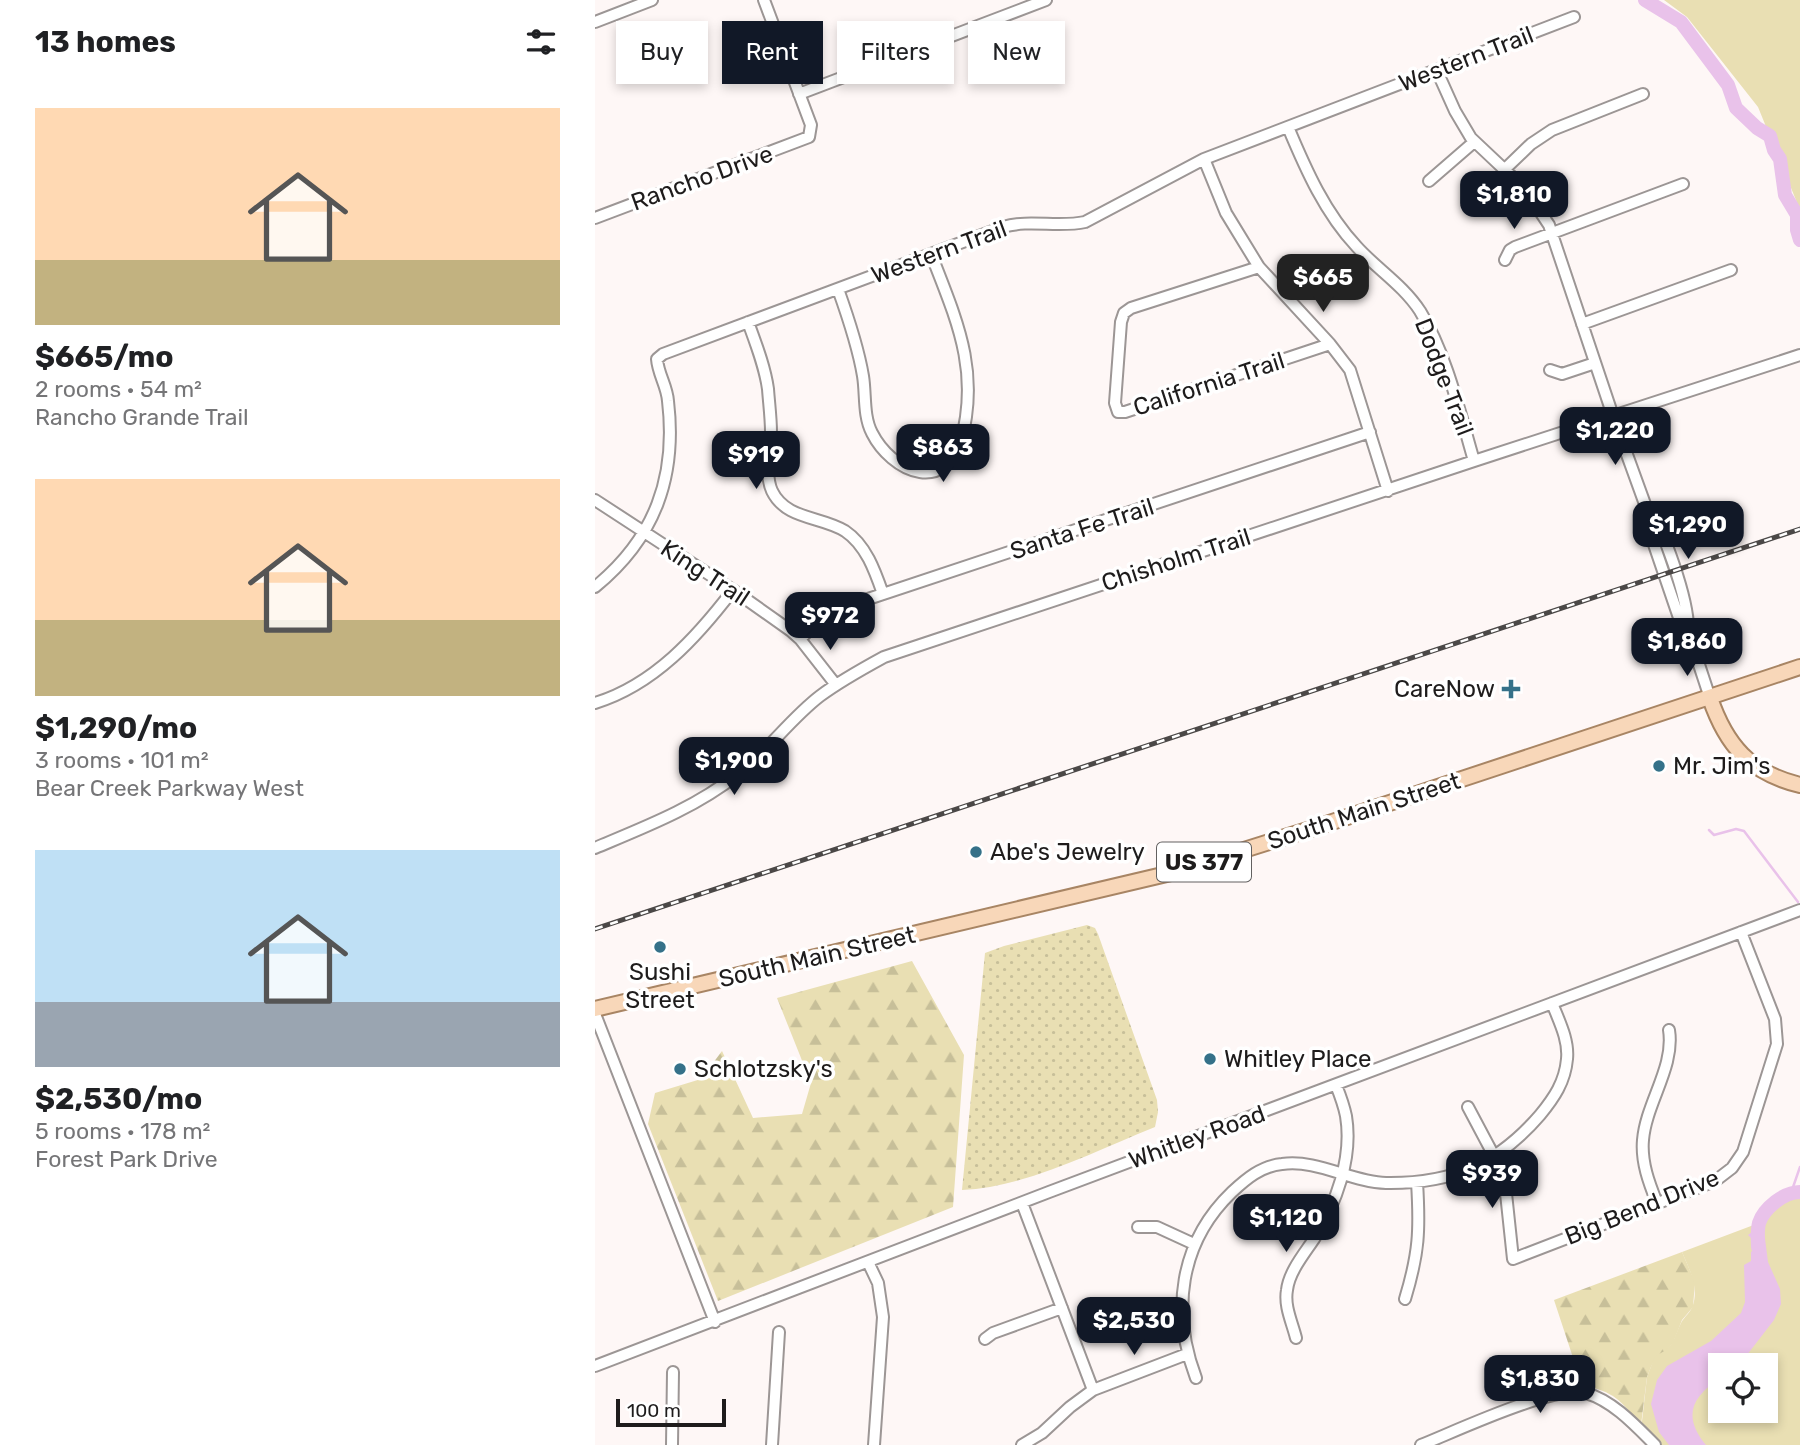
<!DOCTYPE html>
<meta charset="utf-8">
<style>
body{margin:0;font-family:Rubik,sans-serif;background:#f6f6f6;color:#202124;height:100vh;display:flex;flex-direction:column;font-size:26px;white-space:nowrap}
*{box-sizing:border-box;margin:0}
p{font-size:23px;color:#757577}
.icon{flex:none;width:38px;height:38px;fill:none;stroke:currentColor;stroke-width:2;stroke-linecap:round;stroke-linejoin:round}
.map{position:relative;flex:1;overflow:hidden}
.panel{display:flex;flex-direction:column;background:#fff;width:595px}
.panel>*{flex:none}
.banner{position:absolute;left:21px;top:21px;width:665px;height:63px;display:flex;gap:14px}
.tools{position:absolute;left:1113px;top:1353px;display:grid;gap:14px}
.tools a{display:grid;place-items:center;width:70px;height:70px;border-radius:0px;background:#fff;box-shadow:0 4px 10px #0003;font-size:35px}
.scale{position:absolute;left:21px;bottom:18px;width:110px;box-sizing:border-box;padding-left:7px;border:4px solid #1e1c1c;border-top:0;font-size:19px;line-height:24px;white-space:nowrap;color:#1e1c1c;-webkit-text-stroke:5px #fff;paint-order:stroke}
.price{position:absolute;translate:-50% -60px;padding:0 16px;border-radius:14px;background:#111827;color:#fff;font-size:23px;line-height:46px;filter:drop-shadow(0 2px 4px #0008)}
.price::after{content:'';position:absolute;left:50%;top:42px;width:21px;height:16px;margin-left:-10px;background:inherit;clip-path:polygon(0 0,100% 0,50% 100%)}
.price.current{background:#222;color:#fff}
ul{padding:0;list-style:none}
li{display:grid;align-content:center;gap:14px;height:371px;padding:0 35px}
li span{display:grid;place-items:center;height:217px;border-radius:0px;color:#555}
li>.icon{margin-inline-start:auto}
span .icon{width:126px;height:126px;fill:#fffc;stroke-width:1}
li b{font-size:30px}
h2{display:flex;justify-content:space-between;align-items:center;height:84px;padding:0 35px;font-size:30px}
.pill{padding:0 24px;border-radius:0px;background:#fff;box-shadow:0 4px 10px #0003;font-size:24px;line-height:63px}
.pill.current{background:#111827;color:#fff}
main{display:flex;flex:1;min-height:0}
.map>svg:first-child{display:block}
.grass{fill:url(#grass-dots)}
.forest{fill:url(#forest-firs)}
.park{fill:#e9dfb3;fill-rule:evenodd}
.water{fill:#e9c2ea}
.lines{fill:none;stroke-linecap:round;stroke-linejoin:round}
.stream{stroke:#e9c2ea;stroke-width:2.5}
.river{stroke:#e9c2ea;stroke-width:14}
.minor-casing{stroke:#9c9695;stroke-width:14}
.major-casing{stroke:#a88564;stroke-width:18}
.minor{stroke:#fff;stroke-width:10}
.major{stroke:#f8d7b9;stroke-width:14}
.rail-casing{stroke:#4b4847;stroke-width:5}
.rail{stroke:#fff;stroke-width:2.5;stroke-dasharray:8;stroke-linecap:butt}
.poi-dot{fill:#357189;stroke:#fff;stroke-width:2.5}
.labels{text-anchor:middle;stroke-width:7;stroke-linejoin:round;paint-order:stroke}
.shield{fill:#fff;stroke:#626060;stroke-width:2}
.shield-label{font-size:23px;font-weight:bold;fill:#1e1c1c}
.street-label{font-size:24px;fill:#1e1c1c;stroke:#fff}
.poi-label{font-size:24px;fill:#1e1c1c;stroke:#fff;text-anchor:start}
</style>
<main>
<section class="panel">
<h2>13 homes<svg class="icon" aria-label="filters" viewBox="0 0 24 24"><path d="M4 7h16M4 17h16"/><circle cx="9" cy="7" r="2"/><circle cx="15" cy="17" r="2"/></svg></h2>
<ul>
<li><span style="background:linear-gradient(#ffd9b3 70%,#c2b280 0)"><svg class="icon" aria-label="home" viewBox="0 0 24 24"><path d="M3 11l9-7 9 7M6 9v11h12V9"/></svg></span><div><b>$665/mo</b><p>2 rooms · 54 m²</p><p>Rancho Grande Trail</p></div></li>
<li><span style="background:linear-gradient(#ffd9b3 65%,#c2b280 0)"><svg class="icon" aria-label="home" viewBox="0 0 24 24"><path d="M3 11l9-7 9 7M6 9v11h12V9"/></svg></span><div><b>$1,290/mo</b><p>3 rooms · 101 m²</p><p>Bear Creek Parkway West</p></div></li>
<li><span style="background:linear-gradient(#bfe0f5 70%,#9aa5b1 0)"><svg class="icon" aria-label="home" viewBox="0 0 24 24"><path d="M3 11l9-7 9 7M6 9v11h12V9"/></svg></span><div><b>$2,530/mo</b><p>5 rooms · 178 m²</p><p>Forest Park Drive</p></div></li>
</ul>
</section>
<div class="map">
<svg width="1205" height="1445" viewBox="0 0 1205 1445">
<defs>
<pattern id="grass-dots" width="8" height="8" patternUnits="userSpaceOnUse" patternTransform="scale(1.75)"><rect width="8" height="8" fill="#e9dfb3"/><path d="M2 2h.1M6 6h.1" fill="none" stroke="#c7bf99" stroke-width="1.8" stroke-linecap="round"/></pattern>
<pattern id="forest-firs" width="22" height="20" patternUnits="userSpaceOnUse" patternTransform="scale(1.75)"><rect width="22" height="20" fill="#e9dfb3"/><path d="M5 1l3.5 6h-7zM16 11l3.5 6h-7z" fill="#c7bf99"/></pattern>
</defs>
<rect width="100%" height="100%" fill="#fef7f6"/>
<path class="grass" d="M492,925L500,928L503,934L562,1100L563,1112L560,1127C500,1151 432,1187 367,1190L390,953L409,946Z"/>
<path class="forest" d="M317,961L369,1055L358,1207L123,1301L53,1124L60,1093L106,1079L127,1051L158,1118L207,1114L216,1083L182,998Z
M1087,1252L1100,1282L1098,1307L1087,1320L1078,1343L1072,1350L1060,1359L1056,1367L1052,1377L1046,1425C1025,1400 1020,1392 987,1385L959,1300Z"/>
<path class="park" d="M1069,0H1205V210L1163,107L1092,17Z
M1205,1192V1445H1060L1046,1430L1052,1377L1060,1356C1080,1347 1077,1341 1086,1323C1089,1317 1096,1312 1098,1305C1104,1286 1094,1269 1087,1252L1164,1223L1176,1206L1187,1198L1196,1193ZM1125,1365H1171V1410H1125Z"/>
<path class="water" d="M1158,1229L1169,1231L1173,1262L1185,1289L1186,1304L1179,1320L1145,1364L1125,1365V1378C1097,1397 1087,1416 1111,1445H1074L1064,1432L1056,1404L1062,1380L1072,1366L1116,1341L1146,1313L1150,1302L1149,1265L1156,1261V1252L1159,1249L1158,1240L1153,1235L1157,1232Z"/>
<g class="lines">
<path class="stream" d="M1114,830L1119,835L1141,829L1149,831L1203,902
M1196,1193L1205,1167"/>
<path class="river" d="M1050,0L1086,22L1133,85L1141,108L1162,128L1175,136L1179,150L1185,159L1190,195L1202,215V230L1205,240
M1163,1247C1163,1240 1162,1231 1164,1223C1169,1208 1189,1192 1205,1192"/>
<defs>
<path id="minor" d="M0,22L57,0
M842,71L860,111L876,138L930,189L954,225L1018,416L1051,507V521L1083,615L1093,631L1115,698
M204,94L451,0
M693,127C711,170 730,213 762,247C782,269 808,285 825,311C851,353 865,413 879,461
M609,159L631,213L664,267L735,344L755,370L793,491
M910,169L936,144L957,130L1048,94
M834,181L879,142
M0,218L214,137L216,125L169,0
M910,260L915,250L920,247L1088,184
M664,267L536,308L529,313L526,322L520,403L523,412H530L735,344
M243,289C253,317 263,346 268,376C271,394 268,416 277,433C286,451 305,469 325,472C344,475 360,462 365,445C386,372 362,321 336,254
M153,322C161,344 170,367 173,389C174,403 176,418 176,432C176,451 169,473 177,491C191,520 226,516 250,531C271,545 280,571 288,594
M987,324L1136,270
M955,370L967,374L1000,363
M0,500L138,590L196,631L205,639L241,685
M1051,507C1069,526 1093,601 1093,628
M0,587C60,538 82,477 73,401C72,386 63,374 62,359L68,354L408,227C435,219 463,228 490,222L609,159L979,17
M205,639L220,625L246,608L775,432
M0,703C59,685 102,637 138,590
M0,848C50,827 100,808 143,774C173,751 195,719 225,696C245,681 267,669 289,657L879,461L1205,355
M0,1014L120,1322
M873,1107L899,1156L910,1184L918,1259L1120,1181L1137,1168L1148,1152L1182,1044L1180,1019L1146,932
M427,1203L498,1390
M1062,1203C1054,1183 1046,1162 1048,1140C1051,1103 1080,1067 1074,1030
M543,1227H562L599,1244
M273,1262L283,1283L288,1317L279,1445
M810,1299C824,1253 825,1230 822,1182
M701,1338C697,1322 689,1306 692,1290C694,1272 709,1254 719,1239C741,1204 758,1158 751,1116C749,1106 745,1095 741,1085
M390,1339L398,1333L467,1308
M0,1366L454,1192L1205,910
M601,1378C576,1312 584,1243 637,1192C651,1179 666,1166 687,1164C723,1159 756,1182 791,1183C856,1184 902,1165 945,1115C959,1098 970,1082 972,1059C974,1040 964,1021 957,1003
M77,1445L78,1372
M177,1445L184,1332
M427,1445L447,1433L475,1407L498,1390L592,1354
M826,1445C859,1432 960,1384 991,1393C1018,1401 1040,1425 1060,1445"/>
<path id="major" d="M1115,698C1131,745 1155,773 1205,785
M0,1009L576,873L722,827L1205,667"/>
</defs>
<use href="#minor" class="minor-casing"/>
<use href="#major" class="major-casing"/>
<use href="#minor" class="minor"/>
<use href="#major" class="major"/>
<defs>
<path id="rail" d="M0,929L1205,529"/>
</defs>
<use href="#rail" class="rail-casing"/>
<use href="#rail" class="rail"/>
</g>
<g class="poi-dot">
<path d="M912.5 678.5h7v7h7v7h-7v7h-7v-7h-7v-7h7z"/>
<circle cx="1064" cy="766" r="7"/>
<circle cx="381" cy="852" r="7"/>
<circle cx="65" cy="947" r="7"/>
<circle cx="615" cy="1059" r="7"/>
<circle cx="85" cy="1069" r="7"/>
</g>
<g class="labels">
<rect class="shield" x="562" y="842.5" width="94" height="39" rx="5"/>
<g class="shield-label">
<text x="609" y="870">US 377</text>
</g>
<g class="street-label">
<text transform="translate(871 59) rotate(-21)" y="8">Western Trail</text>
<text transform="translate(107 178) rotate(-20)" y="8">Rancho Drive</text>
<text transform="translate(344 252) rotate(-20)" y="8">Western Trail</text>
<text transform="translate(849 377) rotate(69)" y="8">Dodge Trail</text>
<text transform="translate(614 384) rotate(-18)" y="8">California Trail</text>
<text transform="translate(487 529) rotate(-18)" y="8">Santa Fe Trail</text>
<text transform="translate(581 560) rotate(-18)" y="8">Chisholm Trail</text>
<text transform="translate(110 573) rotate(33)" y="8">King Trail</text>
<text transform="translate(769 811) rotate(-18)" y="8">South Main Street</text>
<text transform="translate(222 957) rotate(-13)" y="8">South Main Street</text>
<text transform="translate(602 1137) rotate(-20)" y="8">Whitley Road</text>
<text transform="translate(1047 1207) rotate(-22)" y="8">Big Bend Drive</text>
</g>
<g class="poi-label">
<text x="900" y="697" text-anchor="end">CareNow</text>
<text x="1078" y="774">Mr. Jim's</text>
<text x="395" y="860">Abe's Jewelry</text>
<text x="65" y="980" text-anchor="middle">Sushi<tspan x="65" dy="28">Street</tspan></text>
<text x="629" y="1067">Whitley Place</text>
<text x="99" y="1077">Schlotzsky's</text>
</g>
</g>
</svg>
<div class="tools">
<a><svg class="icon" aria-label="locate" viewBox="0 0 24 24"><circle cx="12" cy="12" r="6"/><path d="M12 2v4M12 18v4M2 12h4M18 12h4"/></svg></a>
</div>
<div class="scale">100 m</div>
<b class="price" style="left:919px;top:231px">$1,810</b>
<b class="price current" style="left:728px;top:314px">$665</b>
<b class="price" style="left:1020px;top:467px">$1,220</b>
<b class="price" style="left:348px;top:484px">$863</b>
<b class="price" style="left:161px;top:491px">$919</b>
<b class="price" style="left:1093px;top:561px">$1,290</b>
<b class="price" style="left:235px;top:652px">$972</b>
<b class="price" style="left:1092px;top:678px">$1,860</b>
<b class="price" style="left:139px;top:797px">$1,900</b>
<b class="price" style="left:897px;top:1210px">$939</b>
<b class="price" style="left:691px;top:1254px">$1,120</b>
<b class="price" style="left:539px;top:1357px">$2,530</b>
<b class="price" style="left:945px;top:1415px">$1,830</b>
<div class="banner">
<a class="pill">Buy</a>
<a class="pill current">Rent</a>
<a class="pill">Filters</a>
<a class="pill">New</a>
</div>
</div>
</main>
